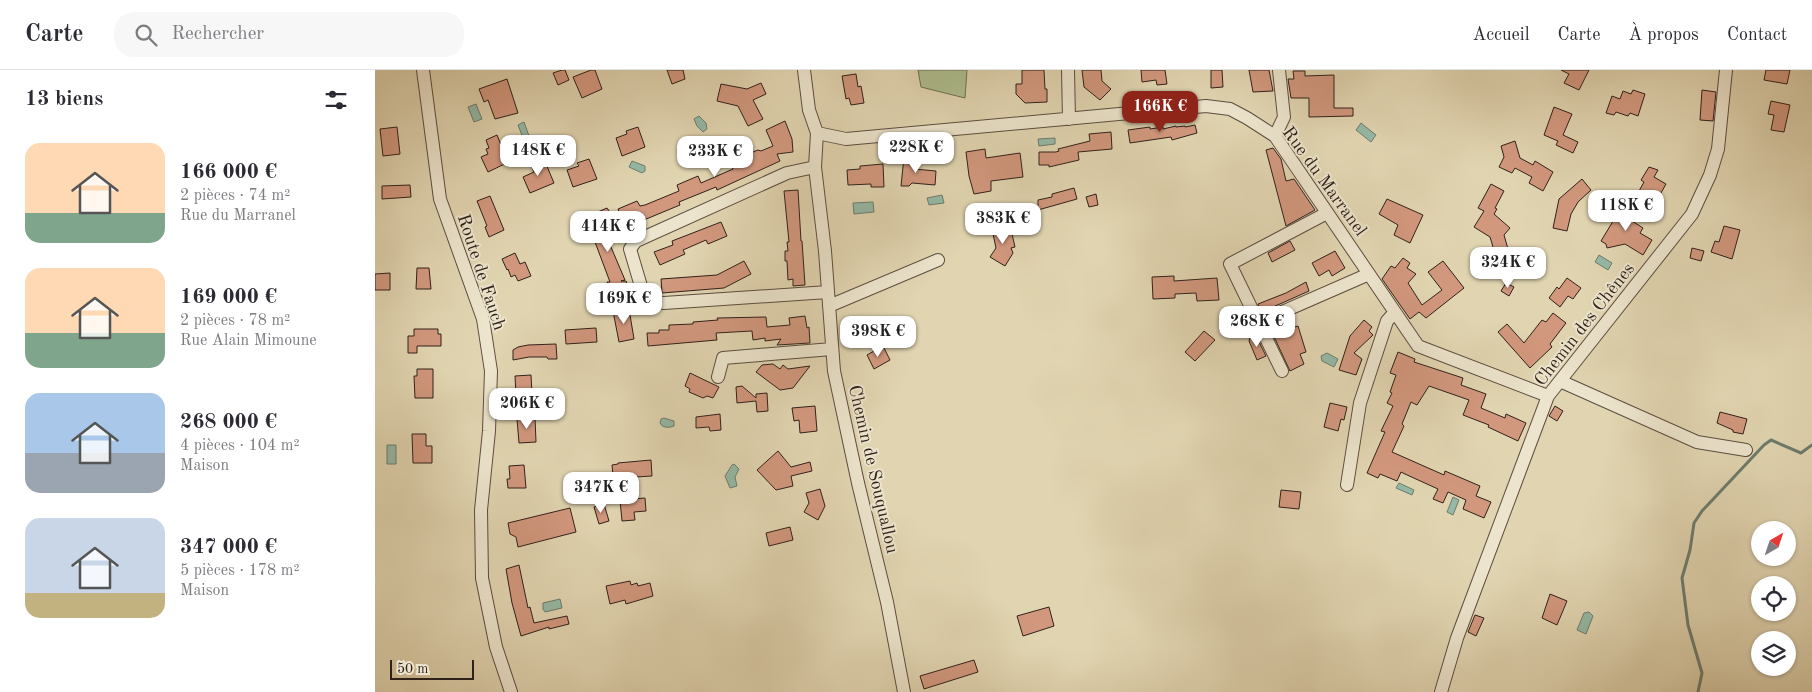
<!DOCTYPE html>
<html lang="fr">
<meta charset="utf-8">
<style>
body{margin:0;font-family:"Old Standard TT",serif;background:#f7f7f7;color:#2b2b33;height:100vh;display:flex;flex-direction:column;font-size:19px;white-space:nowrap}
*{box-sizing:border-box;margin:0}
p{font-size:16px;color:#7c7c81}
.icon{flex:none;width:28px;height:28px;fill:none;stroke:currentColor;stroke-width:2;stroke-linecap:round;stroke-linejoin:round}
.map{position:relative;flex:1;overflow:hidden}
.panel{display:flex;flex-direction:column;background:#fff;width:375px}
.panel>*{flex:none}
.needle{width:32px;rotate:39deg}
.tools{position:absolute;left:1376px;top:451px;display:grid;gap:10px}
.tools a{display:grid;place-items:center;width:45px;height:45px;border-radius:50%;background:#fff;box-shadow:0 1px 4px #0004;font-size:25px}
.scale{position:absolute;left:15px;bottom:12px;width:84px;box-sizing:border-box;padding-left:5px;border:2px solid #30201a;border-top:0;font-size:14px;line-height:18px;white-space:nowrap;color:#30201a;-webkit-text-stroke:4px #ece4cc;paint-order:stroke}
.price{position:absolute;translate:-50% -42px;padding:0 11px;border-radius:10px;background:#fff;color:#222;font-size:16px;line-height:32px;filter:drop-shadow(0 1px 2px #0008)}
.price::after{content:'';position:absolute;left:50%;top:30px;width:15px;height:11px;margin-left:-8px;background:inherit;clip-path:polygon(0 0,100% 0,50% 100%)}
.price.active{background:#8f2418;color:#fff}
ul{padding:0;list-style:none}
li{display:flex;align-items:center;gap:15px;height:125px;padding:0 25px}
li span{display:grid;place-items:center;flex:none;width:140px;height:100px;border-radius:15px;color:#555}
li>.icon{margin-inline-start:auto}
span .icon{width:60px;height:60px;fill:#fffc;stroke-width:1}
li b{font-size:21px}
h2{display:flex;justify-content:space-between;align-items:center;height:60px;padding:0 25px;font-size:21px}
header{display:flex;align-items:center;gap:30px;box-sizing:border-box;height:70px;padding:0 25px;background:#fff;border-bottom:1px solid #e1e1e2}
header strong{font-size:24px}
nav{display:flex;gap:28px;margin-inline-start:auto;font-size:18px}
.search{width:350px;height:45px;background:#f7f7f7;display:flex;align-items:center;gap:12px;box-sizing:border-box;padding:0 18px;border-radius:20px;color:#7c7c81;font-size:19px}
main{display:flex;flex:1;min-height:0}
.map>svg:first-child{display:block}
.green{fill:#aebe8f;stroke:#6f6f54}
.water{fill:#95b9a6;stroke:#6d7c6e}
.lines{fill:none;stroke-linecap:round;stroke-linejoin:round}
.stream{stroke:#6d7c6e;stroke-width:3}
.building{fill:#d2987e;stroke:#30201a}
.minor-casing{stroke:#5c4d40;stroke-width:14}
.minor{stroke:#ece4cc;stroke-width:12}
.labels{text-anchor:middle;stroke-width:4;stroke-linejoin:round;paint-order:stroke}
.street-label{font-size:18px;fill:#30201a;stroke:#ece4cc}
</style>
<header>
<strong>Carte</strong>
<div class="search"><svg class="icon" aria-label="search" viewBox="0 0 24 24"><circle cx="10" cy="10" r="6"/><path d="M15 15l6 6"/></svg>Rechercher</div>
<nav><a>Accueil</a><a>Carte</a><a>À propos</a><a>Contact</a></nav>
</header>
<main>
<section class="panel">
<h2>13 biens<svg class="icon" aria-label="filters" viewBox="0 0 24 24"><path d="M4 7h16M4 17h16"/><circle cx="9" cy="7" r="2"/><circle cx="15" cy="17" r="2"/></svg></h2>
<ul>
<li><span style="background:linear-gradient(#ffd9b3 70%,#7fa58c 0)"><svg class="icon" aria-label="home" viewBox="0 0 24 24"><path d="M3 11l9-7 9 7M6 9v11h12V9"/></svg></span><div><b>166 000 €</b><p>2 pièces · 74 m²</p><p>Rue du Marranel</p></div></li>
<li><span style="background:linear-gradient(#ffd9b3 65%,#7fa58c 0)"><svg class="icon" aria-label="home" viewBox="0 0 24 24"><path d="M3 11l9-7 9 7M6 9v11h12V9"/></svg></span><div><b>169 000 €</b><p>2 pièces · 78 m²</p><p>Rue Alain Mimoune</p></div></li>
<li><span style="background:linear-gradient(#a9c7e8 60%,#9aa5b1 0)"><svg class="icon" aria-label="home" viewBox="0 0 24 24"><path d="M3 11l9-7 9 7M6 9v11h12V9"/></svg></span><div><b>268 000 €</b><p>4 pièces · 104 m²</p><p>Maison</p></div></li>
<li><span style="background:linear-gradient(#c9d6e8 75%,#c2b280 0)"><svg class="icon" aria-label="home" viewBox="0 0 24 24"><path d="M3 11l9-7 9 7M6 9v11h12V9"/></svg></span><div><b>347 000 €</b><p>5 pièces · 178 m²</p><p>Maison</p></div></li>
</ul>
</section>
<div class="map">
<svg width="1437" height="622" viewBox="0 0 1437 622">
<rect width="100%" height="100%" fill="#e1d5b1"/>
<filter id="stains"><feTurbulence type="fractalNoise" baseFrequency=".004" numOctaves="4"/><feColorMatrix values="0 0 0 0 .2 0 0 0 0 .09 0 0 0 0 .02 0 0 0 .5 -.17"/></filter>
<radialGradient id="worn" r=".72"><stop offset=".6" stop-color="#630" stop-opacity="0"/><stop offset="1" stop-color="#630" stop-opacity=".3"/></radialGradient>
<path class="green" d="M543,0H592L590,28L546,17Z"/>
<path class="water" d="M101,34L107,49L99,52L93,37Z
M324,46L331,53L332,59L328,62L322,56L319,49Z
M149,52L154,66L148,68L143,55Z
M986,53L1001,65L996,72L981,60Z
M680,68V74L664,76L663,69Z
M257,91L270,96V101L267,103L254,97Z
M567,125L569,133L554,135L552,128Z
M498,132L499,142L479,144L478,133Z
M1224,185L1237,193L1233,200L1220,192Z
M952,283L963,289L959,297L947,291L946,286Z
M289,348L299,351V356C294,358 287,358 285,353L286,349Z
M12,375H21V394H12Z
M359,394L364,399L360,407L362,416L355,418L350,406L357,395Z
M1024,413L1039,420L1037,425L1021,418Z
M1078,427L1084,430L1078,445L1072,442Z
M185,529L187,538L170,542L168,539V533Z
M1214,542L1218,546L1211,564L1202,560L1209,543Z"/>
<g class="lines">
<path class="stream" d="M1323,622L1327,603L1313,555L1307,508L1315,480L1319,453L1327,441L1389,375L1396,370L1426,383L1437,375"/>
</g>
<path class="building" d="M187,0H190L194,10L183,15L178,3Z
M216,0H220L227,19L207,28L198,7Z
M292,0H308L310,9L297,14Z
M647,0H669L670,19H672V32L650,33L641,24V14H647Z
M707,0H726L727,11L736,19L725,30L709,17Z
M766,0H790L792,14L782,15L781,10L767,12Z
M836,0H847L848,17L836,18Z
M874,0H894L898,21L878,22Z
M1186,0H1214L1204,20L1189,13L1194,4Z
M1391,0H1415L1412,14L1389,10Z
M918,1H930V6L959,5V38H978V46L934,47V28H916L913,9H919Z
M481,4L483,17L486,16L489,33L476,35L474,28L471,29L467,6Z
M132,9L143,43L120,49L113,30L109,32L104,19Z
M386,13L391,24L378,30L388,49L373,56L363,36L342,31L346,14L372,19Z
M1258,20L1270,24L1263,46L1255,43L1253,46L1241,42L1239,45L1231,43L1237,26L1245,29L1248,21L1256,24Z
M1327,20L1341,22L1338,51L1325,50Z
M1396,31L1415,35L1409,62L1396,60L1399,45L1393,44Z
M1179,37L1197,44L1188,65L1203,72L1198,83L1181,75L1183,71L1169,65Z
M410,51L417,69L418,82L402,84L405,91L342,120L341,117L304,132L305,135L252,157L249,150H247L243,139L262,131L265,136L270,135L304,121L302,115L323,106L326,113L358,99L355,91L383,80L386,81L398,76L391,60Z
M820,55L822,63L797,70L796,67L755,73L753,60L775,57V59L788,57V59L801,56V57L810,56V57Z
M22,57L25,84L8,86L5,59Z
M263,57L270,77L247,86L241,68L252,64L251,61Z
M736,62L737,79L703,82L704,90L674,97V95H664V82H681L684,81L683,79L715,71L714,64Z
M122,65L126,75L133,72L140,89L113,102L106,87L113,84L111,79L114,78L111,70Z
M1140,71L1145,88L1158,95L1160,91L1178,102L1168,121L1154,113L1157,107L1140,98L1137,103L1124,97L1129,87L1126,76Z
M510,77H519V91L510,90Z
M898,78L906,89L911,111L919,109L940,140L911,156L891,80Z
M610,79L611,88L645,83L648,107L616,111V121L599,124L594,106L591,82Z
M529,87L540,88L539,99L561,101L560,115L537,113L534,116H526Z
M167,89L169,95L171,94L179,113L155,123L148,107L159,102L155,93Z
M214,89L222,109L198,117L192,100L204,96L202,93Z
M508,94L509,117H496V114L473,115L472,100L485,99V96Z
M1274,97L1283,100L1279,107L1291,114L1281,132L1264,121L1269,112L1266,110Z
M1207,109L1216,120L1203,132L1196,144L1192,161L1178,158L1184,129Z
M1116,114L1129,121L1120,138L1122,139L1119,144L1135,158L1129,165L1133,179L1139,184L1132,195L1121,187L1115,167L1099,157L1109,141L1103,138Z
M35,115L36,127L7,129V116Z
M699,118L702,129L663,140V130L677,127V124Z
M423,120L426,171H427L430,215L418,216V209L413,210L412,191H410V181H413L412,172H414L409,121Z
M721,124L723,135L714,137L711,127Z
M115,126L129,160L114,167L110,157L112,156L102,131Z
M1012,129L1048,145L1035,173L1019,165L1023,155L1004,144Z
M1249,133L1258,139L1262,146L1254,149L1268,158L1265,163L1277,170L1268,185L1250,174L1232,178L1231,174L1226,171Z
M232,138L240,149L228,153L232,162L230,163L250,210L246,211H251L256,226L245,228L243,223L237,224L232,212H235L220,172H222L211,147Z
M346,152L352,166L333,174L331,170L308,180L310,184L285,195L279,182L298,175L297,171Z
M635,155L640,177L636,178L638,183L630,196L615,187L621,178L617,159Z
M1349,156L1365,160L1357,189L1336,182L1340,171L1344,172Z
M915,171L920,180L897,192L893,183Z
M1317,178L1329,181L1326,191L1315,188Z
M960,181L970,198L957,206L954,200L944,206L937,193Z
M140,183L145,194L150,192L156,206L143,211L140,205L136,207L133,199L132,200L127,189Z
M1028,188L1035,193L1032,198L1041,204L1033,213L1047,235L1067,220L1053,202L1068,191L1089,218L1051,248L1044,242L1035,249L1007,209L1016,196L1020,198Z
M369,191L376,204L349,218L287,223L286,209L342,205Z
M42,198H54L56,219H41Z
M15,203V220H0V204Z
M799,206V211L842,208L844,230L822,231L821,223L800,224V228L778,229L777,207Z
M1192,208L1206,218L1198,229L1193,226L1185,237L1174,228L1182,217L1184,219Z
M931,212L934,221L887,242L883,234L911,223Z
M1131,213L1139,217L1134,226L1126,221Z
M254,239L259,269L244,272L238,241Z
M1178,243L1191,253L1175,274L1177,277L1155,298L1123,262L1132,254L1149,273L1167,250L1171,252Z
M430,246L432,258L434,257L435,273L402,275L406,269L390,271V268L378,270L377,261L341,263L342,270L273,276L272,263H284V260H294V255L318,254V252L343,250L342,248L391,247L392,257L415,255L414,248Z
M916,247L920,257L923,256L931,282L925,284L929,294L915,301L894,256Z
M989,250L997,257L994,261L998,265L979,283L987,289L981,305L964,300L975,266Z
M221,258L222,272L191,274L190,260Z
M39,259H63V264H66V276H42V283H33V266H39Z
M829,261L840,270L820,291L810,282Z
M881,266L891,286L882,290L874,271L875,268Z
M181,274L182,289H173L172,287H154L138,290V280L143,277L153,275Z
M508,276L515,290L499,299L492,285Z
M1023,282L1040,289L1039,292L1088,308L1086,315L1111,324L1106,338L1130,348L1131,344L1151,353L1143,371L1113,357L1114,355L1088,345L1094,330L1054,316L1042,335L1036,332L1027,354L1029,356L1017,382L1069,405L1070,401L1105,416L1101,426L1116,432L1109,448L1088,439L1091,430L1073,422L1068,433L1058,429L1063,419L1030,404L1026,402L1022,411L1005,404L1003,408L992,403L1010,362L1006,361L1018,336L1012,333L1017,323L1015,322L1021,305L1015,303Z
M398,294L405,299L408,295L413,299L435,296L418,318L405,320L381,302L387,295Z
M42,299H58V328H40L39,306H42Z
M315,303L344,317L338,328L332,326L328,328L314,322L315,319L310,316Z
M156,305L157,324L141,325L140,306Z
M367,316L381,328V324L392,323L393,341L382,342L381,331L362,333L361,317Z
M955,333L972,337L969,350L966,349L963,361L949,357Z
M440,336L442,361L425,363L424,350L419,351L417,338Z
M1180,336L1188,341L1182,351L1174,346Z
M1345,342L1372,349L1368,364L1358,362V360L1342,353Z
M345,344L346,360L335,361L334,357L321,358V347Z
M160,348L161,372L144,373L142,349Z
M37,364H51V376H57V393H38Z
M403,381L416,397L435,392L437,401L416,406L418,416L401,420L382,400Z
M276,390L277,406L244,408V406H238L237,395L243,394V393Z
M149,395L151,418H133L132,409H135L134,396Z
M445,419L450,436L443,450L429,442L434,433L431,423Z
M906,420L926,422L924,439L904,437Z
M270,428L271,441L259,442L260,450L247,451L245,430Z
M229,434L234,451L224,454L219,437Z
M195,438L201,462L143,477L141,467L135,464L133,453Z
M415,457L418,470L394,476L391,463Z
M144,495L153,538L155,537L159,553L192,546L194,554L174,559V557L146,566L137,533L131,499Z
M255,511L256,515L262,513L263,516L275,513L278,526L251,534L250,530L235,534L231,516Z
M1175,524L1192,531L1182,555L1167,548Z
M674,537L679,556L648,566L642,546Z
M1100,545L1109,548L1101,566L1093,562Z
M599,590L603,602L549,619L545,606Z"/>
<g class="lines">
<defs>
<path id="minor" d="M48,0L65,129L108,249L116,301L114,361L106,440L107,508L121,577L136,622
M429,0L434,40L442,63L471,69L831,36L855,39L872,48L900,66L1043,276L1173,326
M693,0L694,49
M442,63L440,97L450,181L459,301L483,413L512,532L529,622
M900,66L909,47L904,0
M440,97L412,103L261,171L255,179L268,223L274,232L289,233L453,222
M454,236L563,190
M882,253L994,204
M907,301L855,194L952,143
M343,307L348,288L457,279
M1185,311L1322,372L1371,380
M972,415L985,333L1012,251L1020,242
M1066,622L1082,568L1173,326L1317,144L1335,105L1343,79L1351,0"/>
</defs>
<use href="#minor" class="minor-casing"/>
<use href="#minor" class="minor"/>
</g>
<g class="labels">
<g class="street-label">
<text transform="translate(950 111) rotate(54)" y="6">Rue du Marranel</text>
<text transform="translate(107 202) rotate(72)" y="6">Route de Fauch</text>
<text transform="translate(1209 254) rotate(-52)" y="6">Chemin des Chênes</text>
<text transform="translate(499 399) rotate(77)" y="6">Chemin de Souquallou</text>
</g>
</g>
<rect width="100%" height="100%" filter="url(#stains)"/>
<rect width="100%" height="100%" fill="url(#worn)"/>
</svg>
<div class="tools">
<a><svg class="needle" viewBox="-14 -14 28 28"><path d="M0-13l5 13h-10z" fill="#e53935"/><path d="M0 13l5-13h-10z" fill="#7c7c81"/></svg></a>
<a><svg class="icon" aria-label="locate" viewBox="0 0 24 24"><circle cx="12" cy="12" r="6"/><path d="M12 2v4M12 18v4M2 12h4M18 12h4"/></svg></a>
<a><svg class="icon" aria-label="layers" viewBox="0 0 24 24"><path d="M12 4l9 5-9 5-9-5zM3 14l9 5 9-5"/></svg></a>
</div>
<div class="scale">50 m</div>
<b class="price active" style="left:785px;top:63px">166K €</b>
<b class="price" style="left:541px;top:104px">228K €</b>
<b class="price" style="left:163px;top:107px">148K €</b>
<b class="price" style="left:340px;top:108px">233K €</b>
<b class="price" style="left:1251px;top:162px">118K €</b>
<b class="price" style="left:628px;top:175px">383K €</b>
<b class="price" style="left:233px;top:183px">414K €</b>
<b class="price" style="left:1133px;top:219px">324K €</b>
<b class="price" style="left:249px;top:255px">169K €</b>
<b class="price" style="left:882px;top:278px">268K €</b>
<b class="price" style="left:503px;top:288px">398K €</b>
<b class="price" style="left:152px;top:360px">206K €</b>
<b class="price" style="left:226px;top:444px">347K €</b>
</div>
</main>
